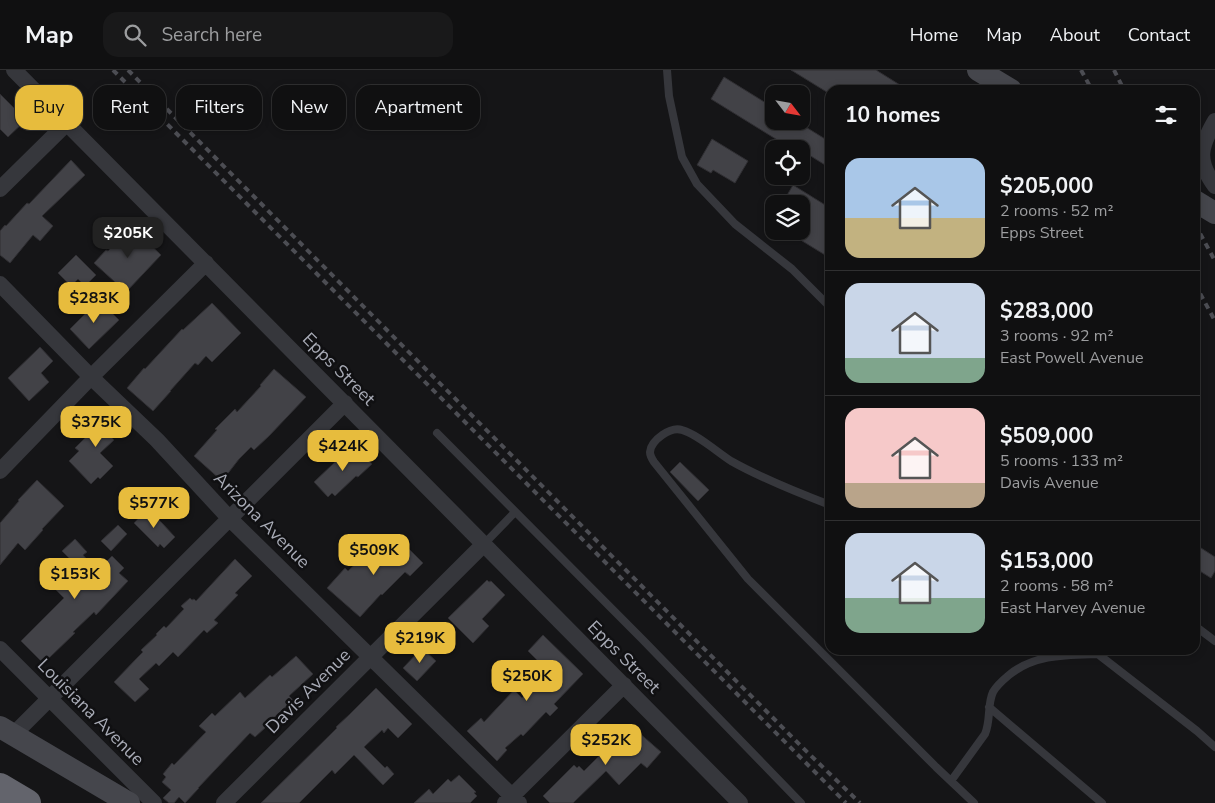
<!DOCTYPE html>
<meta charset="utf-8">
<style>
body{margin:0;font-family:"Nunito Sans",sans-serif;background:#19191a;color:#f1f3f6;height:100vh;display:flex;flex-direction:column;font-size:19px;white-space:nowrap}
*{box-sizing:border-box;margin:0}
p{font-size:16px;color:#9c9d9f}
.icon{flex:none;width:28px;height:28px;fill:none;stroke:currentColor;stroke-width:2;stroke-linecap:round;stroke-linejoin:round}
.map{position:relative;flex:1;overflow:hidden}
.panel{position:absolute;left:825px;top:15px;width:375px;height:570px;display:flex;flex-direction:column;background:#101011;border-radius:15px;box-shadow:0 2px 8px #0003,0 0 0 1px #303031}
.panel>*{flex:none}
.guide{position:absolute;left:15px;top:15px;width:475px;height:45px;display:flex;gap:10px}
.needle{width:32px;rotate:121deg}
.controls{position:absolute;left:765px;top:15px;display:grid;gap:10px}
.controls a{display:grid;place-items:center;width:45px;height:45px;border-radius:10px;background:#101011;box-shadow:0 2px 8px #0003,0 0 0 1px #303031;font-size:25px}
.price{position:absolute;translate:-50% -42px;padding:0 11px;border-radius:10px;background:#e7bc3d;color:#111;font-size:16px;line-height:32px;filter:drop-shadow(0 1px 2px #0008)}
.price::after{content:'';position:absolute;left:50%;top:30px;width:15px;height:11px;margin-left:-8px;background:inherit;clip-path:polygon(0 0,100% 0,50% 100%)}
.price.active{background:#222;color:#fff}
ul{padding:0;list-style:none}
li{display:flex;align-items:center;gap:15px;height:125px;padding:0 20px}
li+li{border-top:1px solid #303031}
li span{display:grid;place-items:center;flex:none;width:140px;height:100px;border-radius:15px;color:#555}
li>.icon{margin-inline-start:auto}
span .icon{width:60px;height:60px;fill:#fffc;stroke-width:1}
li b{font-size:21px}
h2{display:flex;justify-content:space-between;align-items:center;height:60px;padding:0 20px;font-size:21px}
.pill{padding:0 18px;border-radius:15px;background:#101011;box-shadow:0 2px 8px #0003,0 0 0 1px #303031;font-size:18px;line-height:45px}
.pill.active{background:#e7bc3d;color:#111}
header{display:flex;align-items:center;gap:30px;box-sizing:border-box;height:70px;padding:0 25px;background:#101011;border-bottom:1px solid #303031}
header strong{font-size:24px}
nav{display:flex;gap:28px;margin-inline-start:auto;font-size:18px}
.search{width:350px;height:45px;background:#19191a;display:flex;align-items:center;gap:12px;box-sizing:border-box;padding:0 18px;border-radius:15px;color:#9c9d9f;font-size:19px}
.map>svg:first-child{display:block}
.building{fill:#424247;stroke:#302f33}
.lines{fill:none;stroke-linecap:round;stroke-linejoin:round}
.lane{stroke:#36373c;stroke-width:8}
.street{stroke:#36373c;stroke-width:16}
.secondary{stroke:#45464c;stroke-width:22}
.highway{stroke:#63646c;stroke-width:28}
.rail{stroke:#4c4d53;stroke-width:4;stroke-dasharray:6 5;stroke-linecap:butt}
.labels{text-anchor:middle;stroke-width:5;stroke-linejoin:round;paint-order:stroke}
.street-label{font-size:18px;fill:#a8abb6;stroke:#101012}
</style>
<header>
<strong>Map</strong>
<div class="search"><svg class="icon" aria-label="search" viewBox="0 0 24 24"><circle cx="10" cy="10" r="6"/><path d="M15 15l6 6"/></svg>Search here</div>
<nav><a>Home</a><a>Map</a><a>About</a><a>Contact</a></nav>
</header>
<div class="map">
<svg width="1215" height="733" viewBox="0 0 1215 733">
<rect width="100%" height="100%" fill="#151517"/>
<path class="building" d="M791,0H876L908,20H830V24Z
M724,7L774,38V51H796L830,72V98L801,80V79H792L711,29Z
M0,24L26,50L8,67L0,59Z
M712,69L748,91L735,113L713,100L711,103L697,95Z
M71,90L85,105L42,146L53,156L40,171L33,165L10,193L0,185V161L5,155L6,156L27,133L29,134Z
M793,115L830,138V188L786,161H801V134H782Z
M131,156L161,185L126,222L94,193L106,180L108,181Z
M76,185L96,205L85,216L78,209L71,216L58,203Z
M99,230L119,250L89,279L70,259Z
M212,233L241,263L212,292L206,286L198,295L195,293L170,321H171L153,341L127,318L144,298L145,299L182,259L183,260Z
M40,277L53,291L41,303L49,312L29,331L8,308Z
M274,299L306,327L269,366L254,380L251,377L239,389L222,411L194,386L217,360L215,359L235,339L237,342L261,316L260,315Z
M105,341L121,355L111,367L114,370L100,383L113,396L100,409L98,407L91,414L69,391L79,381L75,378L86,367L84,364L88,360L87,359Z
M354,374L372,394L358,407L356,406L335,426L332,423L328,427L314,412Z
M680,392L709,420L698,431L670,402Z
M37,410L64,436L42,459L43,460L25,480L18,473L0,495V453L19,431L18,430Z
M148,438L175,467L164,478L160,474L158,477L134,453Z
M118,455L127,464L111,481L101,471Z
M75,469L87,482L83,485L97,501L112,486L124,498L119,503L128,511L96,545L94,542L73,562L75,563L48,589L47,588L43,593L21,571L64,528L49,513L71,490L62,481Z
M395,469L399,473L401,471L423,493L410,506L405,502L382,525L381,524L360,547L327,518L345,498L348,501L372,478L379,485Z
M1201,478L1215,487V501L1211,508L1195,498V487Z
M235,489L252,506L235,523L238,525L214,550L218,553L207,563L204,560L178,587L173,582L159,596L156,593L139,609L149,619L135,632L114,612L137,588L143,582L141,580L157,565L156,564L164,556L166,558L184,539L181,536L190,528L192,530L194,529L196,531Z
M487,510L489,512L491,511L505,525L482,549L489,556L473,573L448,548Z
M543,565L583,604L554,634L558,638L550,646L546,642L523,666L521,664L505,678L507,680L497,691L467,661L481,648L484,652L514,620L522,628L548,601L528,581Z
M422,578L436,591L417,611L403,598Z
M296,586L313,604L289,626L293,630L265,656L266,657L255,667L250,663L198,718H199L185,733L179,727L174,733H169L163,728L171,720L162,712L166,707L163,704L172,693L174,695L206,662L199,656L212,643L215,646L240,622L245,628L270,605L272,607Z
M376,618L412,654L398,668L388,658L384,663L382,660L364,677L385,698L387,696L394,704L383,715L354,685L335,704L332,700L299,733H261L337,658L336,657L350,644Z
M629,654L661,682L647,698L641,693L619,715L606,701L573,733H550L543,726L574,695L577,698L579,696L584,701L611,674Z
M459,705L476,722L474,723L477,726L470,733H414L429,719L433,724L448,709L451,712Z"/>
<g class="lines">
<path class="lane" d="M667,0L669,26L682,87L697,114L735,154L792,199L830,237
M437,363L643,570L801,733
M830,435C796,422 763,409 731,391C717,382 697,364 682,360C671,356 651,370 650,382C650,386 652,389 654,392L748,509L936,697L974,733
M484,474L515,442
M1195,556L1215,571
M1094,581L1197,661L1215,677
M989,637L1102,733
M951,711L985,664C991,650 987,635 993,622C997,615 1003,610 1009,605C1035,584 1066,585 1098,584"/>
<path class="street" d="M14,0L740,733
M1215,51C1200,77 1196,90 1215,116
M0,119L67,53
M0,214L91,307L157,370L230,449L519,733
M0,401L91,307L206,193
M0,579L154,733
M13,665L345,333
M224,733L484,474
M505,733L624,615"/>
<path class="secondary" d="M978,0L1011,20
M1195,131L1215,143
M0,657L129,733"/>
<path class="highway" d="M0,717L27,733"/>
<path class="rail" d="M113,0L846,733
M128,0L802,677L860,733
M1081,0L1092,20
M1114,0L1124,20
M1195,154L1215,191
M1195,214L1215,251"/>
</g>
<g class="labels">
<g class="street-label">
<text transform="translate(339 299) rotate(45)" y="6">Epps Street</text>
<text transform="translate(262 450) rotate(45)" y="6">Arizona Avenue</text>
<text transform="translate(624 587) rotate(45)" y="6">Epps Street</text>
<text transform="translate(308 621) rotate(-45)" y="6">Davis Avenue</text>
<text transform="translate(91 642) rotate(45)" y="6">Louisiana Avenue</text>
</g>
</g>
</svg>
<div class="controls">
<a><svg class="needle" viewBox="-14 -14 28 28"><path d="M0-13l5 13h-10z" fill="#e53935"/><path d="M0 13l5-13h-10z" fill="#9c9d9f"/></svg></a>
<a><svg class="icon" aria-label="locate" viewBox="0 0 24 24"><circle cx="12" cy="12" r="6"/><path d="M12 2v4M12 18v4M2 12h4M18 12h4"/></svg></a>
<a><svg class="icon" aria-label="layers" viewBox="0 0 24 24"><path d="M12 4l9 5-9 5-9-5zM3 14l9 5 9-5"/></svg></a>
</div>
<b class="price active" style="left:128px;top:189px">$205K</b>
<b class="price" style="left:94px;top:254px">$283K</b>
<b class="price" style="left:96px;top:378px">$375K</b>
<b class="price" style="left:343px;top:402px">$424K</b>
<b class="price" style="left:154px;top:459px">$577K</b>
<b class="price" style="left:374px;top:506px">$509K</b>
<b class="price" style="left:75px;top:530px">$153K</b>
<b class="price" style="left:420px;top:594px">$219K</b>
<b class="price" style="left:527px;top:632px">$250K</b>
<b class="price" style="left:606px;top:696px">$252K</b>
<div class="guide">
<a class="pill active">Buy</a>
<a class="pill">Rent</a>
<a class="pill">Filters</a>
<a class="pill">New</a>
<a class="pill">Apartment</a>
</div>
<section class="panel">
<h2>10 homes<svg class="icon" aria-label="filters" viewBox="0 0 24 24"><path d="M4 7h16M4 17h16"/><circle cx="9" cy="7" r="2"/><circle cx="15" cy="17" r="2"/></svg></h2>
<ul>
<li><span style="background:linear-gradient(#a9c7e8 60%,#c2b280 0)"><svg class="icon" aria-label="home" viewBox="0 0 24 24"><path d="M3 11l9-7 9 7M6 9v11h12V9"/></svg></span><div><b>$205,000</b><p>2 rooms · 52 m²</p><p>Epps Street</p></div></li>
<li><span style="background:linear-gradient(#c9d6e8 75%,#7fa58c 0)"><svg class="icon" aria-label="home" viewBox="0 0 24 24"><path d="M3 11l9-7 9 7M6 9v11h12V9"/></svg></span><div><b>$283,000</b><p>3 rooms · 92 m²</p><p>East Powell Avenue</p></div></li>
<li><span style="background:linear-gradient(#f6c9c9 75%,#b9a48a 0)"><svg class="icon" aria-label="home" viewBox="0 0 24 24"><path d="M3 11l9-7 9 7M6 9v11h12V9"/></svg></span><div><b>$509,000</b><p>5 rooms · 133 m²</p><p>Davis Avenue</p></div></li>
<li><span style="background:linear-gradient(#c9d6e8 65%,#7fa58c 0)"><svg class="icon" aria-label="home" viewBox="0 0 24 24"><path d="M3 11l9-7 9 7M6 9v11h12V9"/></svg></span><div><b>$153,000</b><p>2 rooms · 58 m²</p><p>East Harvey Avenue</p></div></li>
</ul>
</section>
</div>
